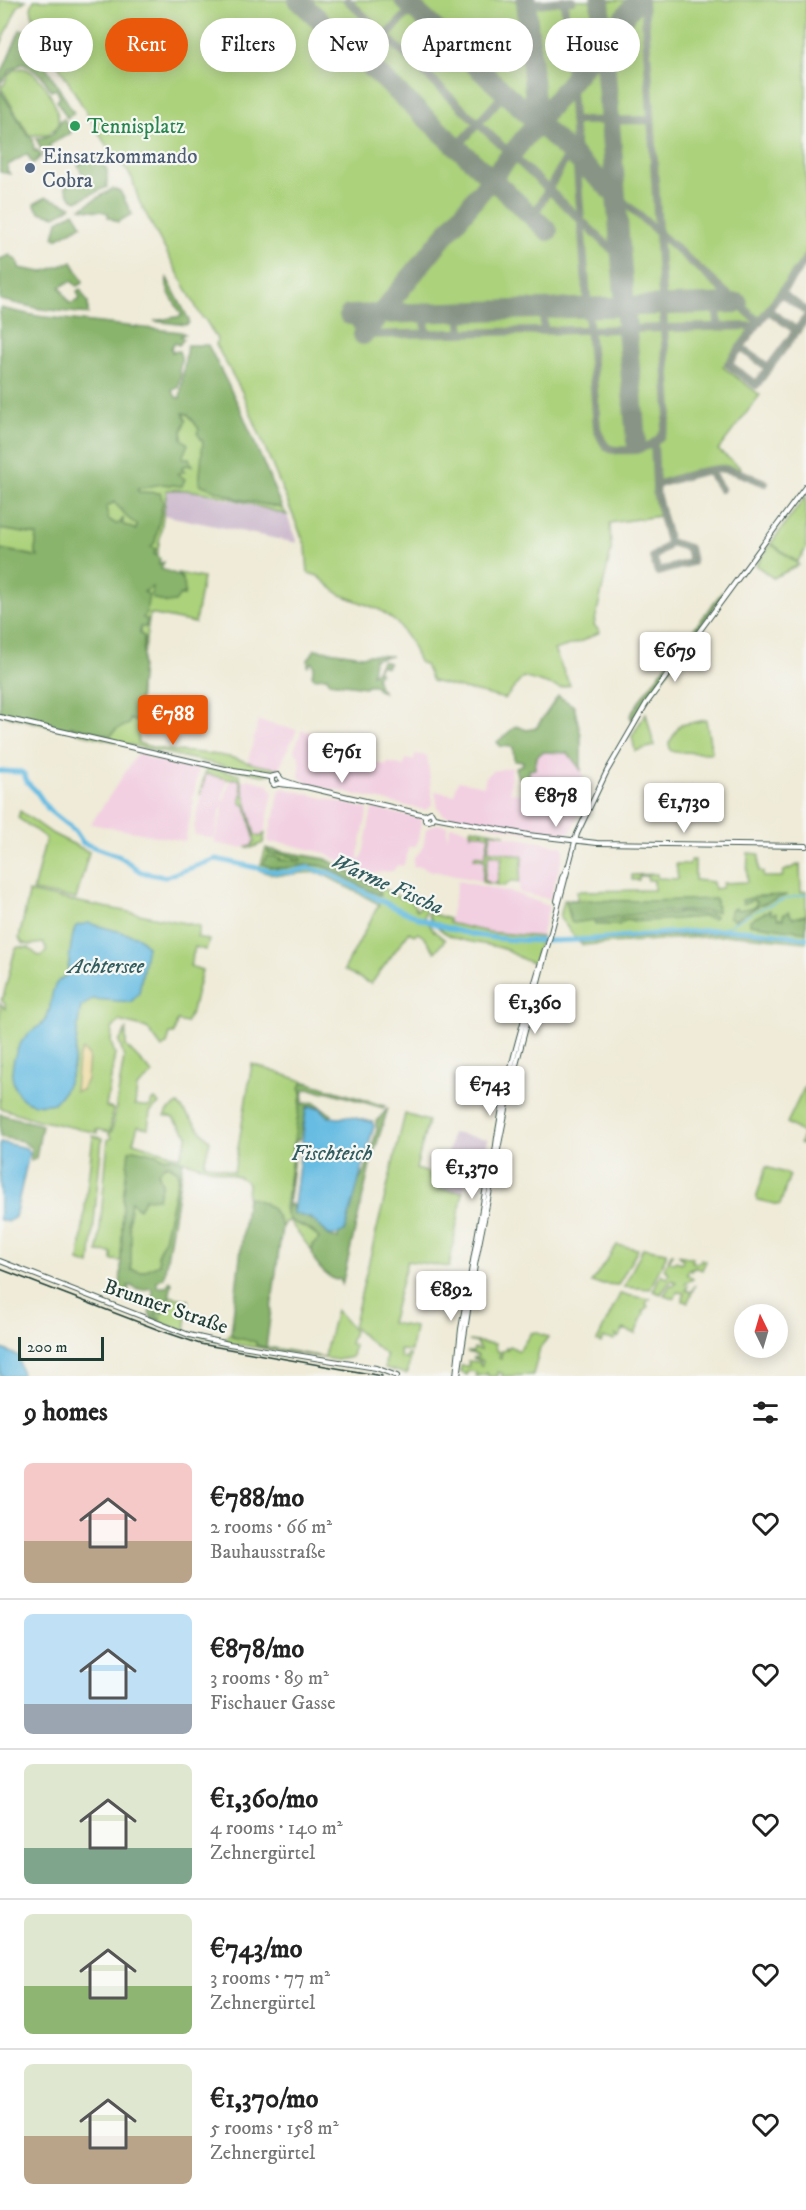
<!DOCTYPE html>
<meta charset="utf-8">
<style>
body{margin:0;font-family:"IM FELL DW Pica",serif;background:#f2f2f2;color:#222;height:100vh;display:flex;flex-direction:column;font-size:22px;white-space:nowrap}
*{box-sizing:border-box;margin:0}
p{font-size:20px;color:#767676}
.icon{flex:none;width:33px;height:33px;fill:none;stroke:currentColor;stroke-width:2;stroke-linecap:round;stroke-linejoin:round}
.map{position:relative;height:1376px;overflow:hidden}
.details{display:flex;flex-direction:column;background:#fff;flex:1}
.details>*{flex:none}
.hud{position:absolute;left:18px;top:18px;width:771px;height:54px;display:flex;gap:12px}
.needle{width:39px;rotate:355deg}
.fabs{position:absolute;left:734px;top:1304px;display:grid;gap:12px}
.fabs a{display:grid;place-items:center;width:54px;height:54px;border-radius:50%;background:#fff;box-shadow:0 3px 15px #0003;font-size:30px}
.scale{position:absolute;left:18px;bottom:15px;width:86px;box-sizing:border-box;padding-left:6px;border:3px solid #1f3d34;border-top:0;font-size:16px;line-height:21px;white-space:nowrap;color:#1f3d34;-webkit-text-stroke:4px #f6f6f2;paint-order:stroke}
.price{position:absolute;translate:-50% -51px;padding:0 14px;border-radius:6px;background:#fff;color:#222;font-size:20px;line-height:39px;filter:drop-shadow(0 2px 3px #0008)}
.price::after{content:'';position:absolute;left:50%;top:36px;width:18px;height:14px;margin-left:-9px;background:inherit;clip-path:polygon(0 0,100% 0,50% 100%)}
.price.current{background:#ea580c;color:#fff}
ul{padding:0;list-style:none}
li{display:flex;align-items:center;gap:18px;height:150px;padding:0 24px}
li+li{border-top:2px solid #e0e0e0}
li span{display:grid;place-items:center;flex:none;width:168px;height:120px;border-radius:9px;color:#555}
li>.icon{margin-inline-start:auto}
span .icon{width:72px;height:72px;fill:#fffc;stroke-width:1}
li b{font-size:26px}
h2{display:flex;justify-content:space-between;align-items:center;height:72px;padding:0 24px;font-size:26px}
.pill{padding:0 21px;border-radius:27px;background:#fff;box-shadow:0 3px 15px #0003;font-size:21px;line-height:54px}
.pill.current{background:#ea580c;color:#fff}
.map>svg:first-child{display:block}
.built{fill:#f2cfe1}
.industrial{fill:#cfbdcf}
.green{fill:#acd27c;stroke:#668858;stroke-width:1.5}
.forest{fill:#89b46c;stroke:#547850;stroke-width:1.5;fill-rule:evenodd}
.sand{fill:#eeda9e;stroke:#868c69;stroke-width:1.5}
.water{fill:#66bce2;stroke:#427c8b;stroke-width:1.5}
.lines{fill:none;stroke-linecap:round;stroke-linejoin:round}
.stream{stroke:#66bce2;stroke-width:1.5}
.river{stroke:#66bce2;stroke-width:5}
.taxiway{stroke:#879486;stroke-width:8}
.runway{stroke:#879486;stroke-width:20}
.secondary-casing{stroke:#3e574d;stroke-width:6}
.secondary{stroke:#fff;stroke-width:4}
.rail{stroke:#1f3d34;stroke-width:1.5}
.leisure-dot{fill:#2e9e5b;stroke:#f6f6f2;stroke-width:2}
.service-dot{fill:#5c6f8a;stroke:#f6f6f2;stroke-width:2}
.labels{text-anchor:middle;stroke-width:4.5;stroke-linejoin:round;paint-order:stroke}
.leisure-label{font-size:21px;fill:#27864d;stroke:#f6f6f2;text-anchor:start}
.service-label{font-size:21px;fill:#4e5e75;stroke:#f6f6f2;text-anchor:start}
.street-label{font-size:21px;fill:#1f3d34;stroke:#f6f6f2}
.water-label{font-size:22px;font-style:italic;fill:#315d60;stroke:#f6f6f2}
</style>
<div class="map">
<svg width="806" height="1376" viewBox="0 0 806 1376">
<rect width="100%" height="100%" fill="#f6f6f2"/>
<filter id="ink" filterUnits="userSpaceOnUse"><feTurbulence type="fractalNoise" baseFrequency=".0167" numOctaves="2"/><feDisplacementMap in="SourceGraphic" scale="12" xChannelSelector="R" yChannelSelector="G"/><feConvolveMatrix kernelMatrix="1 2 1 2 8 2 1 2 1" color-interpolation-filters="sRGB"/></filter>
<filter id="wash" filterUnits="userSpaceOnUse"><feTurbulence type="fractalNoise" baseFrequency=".008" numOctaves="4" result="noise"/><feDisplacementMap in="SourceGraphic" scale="24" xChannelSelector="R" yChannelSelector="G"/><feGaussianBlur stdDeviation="1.35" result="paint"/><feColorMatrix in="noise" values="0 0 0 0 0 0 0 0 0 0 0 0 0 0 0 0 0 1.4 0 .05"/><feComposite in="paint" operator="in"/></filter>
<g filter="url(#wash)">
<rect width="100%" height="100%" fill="#efebd8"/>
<path class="built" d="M258,721L297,730L279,768H266L248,763Z
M302,730L332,737L331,752L386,765L387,762L404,766L406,759L414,761L415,754L427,756L433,804L426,810L308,784L299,777L300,769L299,757L294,750Z
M543,752L568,753L581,770L588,792L572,829L569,832L563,834L528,833L444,815L438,808L435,791L454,795L458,781L484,786L486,776L493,771L512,767L510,792L521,795L525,791L534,797H545V795H534L530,792L529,770L536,757Z
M138,753L146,754V758L196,767L198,771L194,793L190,799L194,800L185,841L91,824Z
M206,774L227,779L222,800L224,801L230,780L233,778L240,780L244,804L255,841L254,845L239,848L214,843L224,806L220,810L214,839L194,834V827Z
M248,779L268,784L273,793L264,833L260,837L255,835L251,821L243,786V781Z
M283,788L368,809L358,855L359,860L363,855L372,808L422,819L417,844L413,848L409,846L404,864L402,866L397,865L393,871L363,874L325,853L285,843H270L268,839L273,817H275L279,791Z
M436,824L447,826V839L450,827L452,826L465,829L471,833L472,832L482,834L483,832L562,846L564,851L550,899L521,893L519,891L520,885L515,881L504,886L424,869V867L413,866L414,858L423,848L426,829Z
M458,881L514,893L549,906L541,937L488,932L449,923Z"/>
<path class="industrial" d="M177,489L207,494L287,515L297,543L163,515L167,490Z
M452,1133L488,1139L481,1179L466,1177L463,1192L441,1189Z"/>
<path class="green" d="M0,0H26L18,6L0,46Z
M34,0H806V254L723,367L760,395L718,450L741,468L738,471L723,467L679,475L654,483V494L659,516L610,523L611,551L594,625L600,632L580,642L554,650L570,685L560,688L523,677L505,699L432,681L425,665L419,662L410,641L397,623L380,610L339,594L318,576L308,573L306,547L242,392L216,345L217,339L205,319L202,318L139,201L132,178L126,169L113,157L35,26L31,8Z
M22,68C40,70 62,109 58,126L47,135H29L0,86L4,85L8,75L14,70Z
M182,413L188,414L199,429L198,433L203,442L200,484L239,499L282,508L287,515C251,505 204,487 167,490L157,557L151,547L155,542L162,502L160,493L139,492L137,488L161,484L182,486L177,474L184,471L181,468L186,465L192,466L182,459V431L186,420Z
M806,496V549L797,562L771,543Z
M114,502L129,519L137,525L136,530L122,524L123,518L120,523L116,524L108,519L106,507Z
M0,529L37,535L35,551L38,558L32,555L0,549Z
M771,544L799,565L773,578L756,565Z
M178,573L203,578L195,623L150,614L144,652L140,634V627H146L147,620L143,618L144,593L150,586L152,587L151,595L184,596L183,580Z
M141,665L138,743C170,754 205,750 237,759C252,763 263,768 279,768C269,780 254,773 241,770L78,733L69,727L115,730L129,724V719L137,721Z
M646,713L654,746L635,751L632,736Z
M706,720L712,753L674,752L670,750L669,743L680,725Z
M208,768L239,774L255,835L260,837L265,833L263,843L252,848L247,847L253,845V842L255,841L246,806L240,803L243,791L241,790L240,780L233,778L232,780L206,774L200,795L206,770Z
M20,811L53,834L89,852L76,899L33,891L46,838L18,818Z
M472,828L505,834L487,832L491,834L488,850L523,856L519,882L512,881L504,886L494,884L497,883L502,857L489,854L484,880L492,884L482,882L485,860L474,858L475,855L485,857L489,836L483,834L482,831V834L472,832L471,834L470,830Z
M266,848L268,849V852L301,859V861L278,860L267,856L276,869L311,865L323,866L379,895L380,887L403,899L408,896L417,910L420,908L419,903L427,905L424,917L434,931L445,940L435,952L425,938L418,933L414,935L409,932L371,984L344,970L379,904L321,873C297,870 284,881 259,870Z
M748,853L759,854V871L763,872V877H782L784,871L800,864L801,892L806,891V937L728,929L576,939L560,918L564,900H577V891L654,890V880H648L647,876H639V880H632V875L657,874V878L678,879L676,864H690L691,860H695V880L713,882L714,889L722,888L723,883L747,882Z
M28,892L200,926L197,937L209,940L206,950L195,947L190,966L202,970L192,1011L186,1023L177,1021L174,1034H170L167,1044L162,1048L147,1028L122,1022L120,1020L112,1029L111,1042L115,1054L106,1107L113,1109L110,1132L96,1129L98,1133L38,1120L0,1108V1003L5,1009V1004L1,999L3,998L15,950L18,947L29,948L37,955L41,956L46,952V948L43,943L30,945L22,943L19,938L29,894Z
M430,904V913L449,919V923L488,932L541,937L534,963C523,962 514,953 504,949C473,939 447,946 428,915Z
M735,932L806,939V942L735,935L582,945L579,942Z
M126,1030V1046L153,1074L137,1087L135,1105L150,1107L152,1100L155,1099L159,1104L150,1112L148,1128L138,1126L133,1142L180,1157L188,1135L173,1118L165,1116L166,1112L178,1104L210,1141L204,1163L234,1172L252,1064L303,1081L285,1208C287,1226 309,1224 320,1239L313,1244L312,1251L289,1221L285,1222L282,1227C275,1207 266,1202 247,1197L248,1183L239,1177L171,1157L163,1158L156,1154L123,1198L121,1261L112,1260V1253L98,1252L108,1139L112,1138L109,1134L112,1131L124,1057L119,1042Z
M806,1084V1143L805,1145L800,1143L804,1134L787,1123Z
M405,1114L428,1121L416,1169L430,1173L429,1177L440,1179L439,1189L463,1192L449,1267L407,1261L391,1323L415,1327L411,1351L400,1350L401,1358L406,1359L407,1354H410L408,1372L406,1374L385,1368L386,1355L353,1327Z
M93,1136L102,1138L90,1265L79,1261Z
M166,1164L177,1170L178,1177L164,1240L158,1253L159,1265L142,1272L130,1269C131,1246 127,1224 131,1200L145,1199L162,1184L158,1172Z
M766,1167L788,1174L789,1177L780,1205L757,1200V1195Z
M617,1245L638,1249L618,1285L591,1283Z
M643,1248L666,1252V1256L650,1289L624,1287Z
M672,1253L673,1254L669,1261L674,1263L676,1261L682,1263L683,1259L678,1255L693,1258L692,1262L700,1263L701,1259L706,1261L702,1270L695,1267L694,1269L691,1268L692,1271L689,1270L687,1274L693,1279L686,1282L685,1284L688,1286L686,1290L691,1292L695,1285L688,1302L683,1301L684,1293L677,1292L675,1298L664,1295L671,1284L674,1286L676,1282L671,1280L661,1294L653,1291L661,1274L667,1278L669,1273L664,1269Z
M620,1294L650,1299L648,1300L646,1304L648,1306L643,1312L644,1313L635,1334L624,1329L618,1338L616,1335L614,1340L603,1338L601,1343L597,1341Z
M169,1296L189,1300L185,1331L152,1320L150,1317L153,1319L156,1316L155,1313L167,1308Z
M336,1310L354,1331L350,1344L354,1345L352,1357L337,1360L223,1342L192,1333L225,1340L231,1333L233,1337L257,1342L256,1345L324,1357Z
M535,1332L548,1337L540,1348L533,1375L502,1376V1373L498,1372V1376H488L487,1372V1374L476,1376V1372L468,1371L467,1375L460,1372L461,1366H469L468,1361L480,1362V1365H482L483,1361L473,1358L478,1357V1355L467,1352H473L474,1348L480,1350V1348L477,1343L469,1341L495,1344L496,1350L500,1352L499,1358L501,1359L502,1351L506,1350V1346L507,1349L510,1346L519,1351L531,1333Z"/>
<path class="forest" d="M20,30H24L74,113L67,118L57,101L60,97L56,89L51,91L42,76L24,63L10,70L0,84V77Z
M0,90L28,135L33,139L34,151L37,150L41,156L33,164L27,154L8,165L7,170L10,174L0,172Z
M64,119L71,133L49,145L54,155L46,159L36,138C50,138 56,133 61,120Z
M97,155L107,170V187L77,201L71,198L65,187L84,177L78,165Z
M112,189L120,191L132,214L118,222L108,217V213C99,210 91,211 81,208Z
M46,197L71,206L70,208L55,216L39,212L34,204Z
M74,212L82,225L56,239L54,237L58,221Z
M10,255L18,262L19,268L42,272L72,262L83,281L82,284L77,286L71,281L60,287L70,304L80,299L77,291L80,289L88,303V314L41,309L0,300V259Z
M167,278L189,320V323L186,325L154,321L182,316C177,304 164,292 167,278Z
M0,308L37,316L181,332L185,334L180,336L184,339L179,345L174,343L171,348L172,352L179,351C183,360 181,363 179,371L181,374L178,388L172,390L176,397L180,398L187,345H208L241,410L282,508L239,499L199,484L203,442L197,433L199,429L188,414L183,413L186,420L182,431V439L188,444L182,458H189L192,466L186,465L181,468L185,471L178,474L185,479L182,486L161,484L137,489L139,492L160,493L163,502L155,542L151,547L156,549L154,554L160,559L159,564L164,562L161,569C176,573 188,577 184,596L180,595L175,602L167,603L152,598V587L144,592L149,595L146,613L143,618L147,619L146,627H140V634L144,636C143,664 139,692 137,722L130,719L129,724L115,730L111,736L72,726L65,730L0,714V549L38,557L35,551L37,535L0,529ZM114,502L129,519L137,525L136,530L122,524L124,518L120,523L116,524L108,519L106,507Z
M722,592L724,594L632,720L630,716L642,697Z
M315,649L363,656L370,655L392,656L374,659L372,674L377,671L378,666L382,661L389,663L386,667L380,664L378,669L380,673L376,676L379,687L383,692L378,690L375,685H367L365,687L329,682L327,677L314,678L312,675L314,666L312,662L308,666V660Z
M558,696L574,706L581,735V770L568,753L543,752L536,757L535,769L529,770L530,791L534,795H545L546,797H534L525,791V779L518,778L515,768L523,764V761H514L513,747L500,746L497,742L516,726L527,730L536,728Z
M268,849L326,859L379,889L381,895C359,889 341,869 318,865C299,862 282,874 263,864L267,856L281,858L279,860L300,861L301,859L277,853L276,855L268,853Z
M787,895L758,906L735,920L729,917L730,911L735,908L739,910L754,907L757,902L754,900L743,904L742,900L759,896Z
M716,899L717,912C669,907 620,917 573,923L571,922L566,900L647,901Z
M770,910L771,914L776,913L778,919H783V915L788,912L793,918L806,915V932L750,924V920Z
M680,913L710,914L715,916L713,919L704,917L633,922L626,920L619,925H596L594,922Z
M728,929L806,937V939L735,932L579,942L576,939Z
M303,1081L385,1106L383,1108L326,1091L323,1093L311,1089L304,1090L303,1104C318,1098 320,1108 332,1115L329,1117L324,1114L320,1106H307L300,1139L296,1140L288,1206L292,1204L293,1213C302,1215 313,1218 319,1225C326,1232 327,1237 338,1239V1235L345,1231L357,1184L365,1171L377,1130L376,1122L388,1108L370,1166L342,1285L340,1279L336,1280C321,1274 302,1252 319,1239C311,1226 300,1227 289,1220L286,1214L294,1139L302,1092L300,1088Z
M0,1114L42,1125L36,1158L31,1161V1148L22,1141L0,1137Z
M134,1149L156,1154L163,1158L171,1157L183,1162L164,1277L157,1281V1287H166L170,1281L172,1283L167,1308L163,1314L155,1313L156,1316L161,1318L160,1320L153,1319L149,1313L151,1310L153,1291L151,1288L143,1290L139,1289L138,1290L131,1286H128L129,1292L125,1298L120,1300L123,1198L129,1151ZM166,1164L177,1170L178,1177L164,1240L158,1253L159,1264L142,1272L131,1270V1235L128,1221L131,1201L139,1209L145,1199L158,1198L162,1184L158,1172Z
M247,1197C266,1202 275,1207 282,1227L266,1348L256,1345V1342L233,1337L231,1333Z"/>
<path class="sand" d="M83,1050L89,1056L87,1079L82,1090L75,1091L78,1059Z"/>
<path class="water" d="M88,923L139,937L147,946L139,993L131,1002L93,999L81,1007C73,1041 81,1077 54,1103C41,1106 28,1106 19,1095C6,1077 13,1049 28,1034C33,1030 43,1025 46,1019C55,1003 46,985 67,975C70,961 70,937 76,926Z
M309,1107L320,1108L329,1117L340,1118L347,1116L372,1122L374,1126L345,1231L338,1235H329L312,1219L293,1213L306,1110Z
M0,1142L26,1148L29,1153L15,1217L8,1222L0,1220Z
M0,1348L19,1356L22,1376H0Z"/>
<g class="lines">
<path class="stream" d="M730,925C754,911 778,899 806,894
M718,931L728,926"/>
<path class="river" d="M0,771L21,772L24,774L27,782L36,791L49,810L75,831L83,843L119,856L141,872L165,877L216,859L276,872H292L308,868L329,873C375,898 422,925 475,935C562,951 650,929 738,930C761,931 784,935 806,938"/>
<path class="taxiway" d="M347,0L621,258
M564,0L597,428C606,455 611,450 637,450L636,441
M527,5L572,0
M364,61L412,8
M573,121L651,120
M457,147L505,93
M616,195L759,322
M533,217L569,153
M806,259L728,364L756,385L806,318
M781,293L806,311
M717,304L718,327
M543,309L544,331
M768,310L797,331
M460,312L462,333
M425,313L426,333
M349,315L363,335L756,326
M740,347L769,368
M654,444L656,485C672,480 710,467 725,469C739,471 752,478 765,483
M637,450C662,442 665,435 669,409L644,0
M709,471L721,489
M656,485V493L669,542L689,548L692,562L658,572L653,557L666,547L669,542"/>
<path class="runway" d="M298,0L548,231
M404,0L616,195
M526,0L537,123
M600,0L636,441
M349,315L738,303
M363,335L638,0"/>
</g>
</g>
<g filter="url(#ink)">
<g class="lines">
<defs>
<path id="secondary" d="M0,717L234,771L270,777L278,775L282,780L300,786
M272,777V782L274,785L281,783
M280,784L306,787L425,815L431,812L434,817
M425,815V820L429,821L432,820L434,817L528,835L597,843L806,846
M557,901L562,878L567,868
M494,1160C502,1088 524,1018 545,949
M0,1261L189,1335L229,1344L376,1368L397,1376
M456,1376L461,1329L488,1175L492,1167
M458,1376L475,1265L511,1084L577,834L607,771L646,704L806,486"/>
</defs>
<use href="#secondary" class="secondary-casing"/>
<use href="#secondary" class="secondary"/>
<path class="rail" d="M0,1269L159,1330L200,1344L382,1376"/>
</g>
</g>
<circle class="leisure-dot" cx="75" cy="126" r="6"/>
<circle class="service-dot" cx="30" cy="168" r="6"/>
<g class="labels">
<g class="leisure-label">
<text x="87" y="133">Tennisplatz</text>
</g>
<g class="service-label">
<text x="42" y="163">Einsatzkommando<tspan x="42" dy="24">Cobra</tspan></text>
</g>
<g class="street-label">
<text transform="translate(166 1306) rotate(19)" y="7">Brunner Straße</text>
</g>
<g class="water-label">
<text transform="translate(388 883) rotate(24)" y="8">Warme Fischa</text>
<text x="106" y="973">Achtersee</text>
<text x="332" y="1160">Fischteich</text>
</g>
</g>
</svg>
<div class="fabs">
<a><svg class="needle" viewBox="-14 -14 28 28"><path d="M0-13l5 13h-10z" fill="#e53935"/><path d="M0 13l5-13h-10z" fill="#767676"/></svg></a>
</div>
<div class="scale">200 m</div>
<b class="price" style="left:675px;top:683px">€679</b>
<b class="price current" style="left:173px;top:746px">€788</b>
<b class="price" style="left:342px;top:784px">€761</b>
<b class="price" style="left:556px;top:828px">€878</b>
<b class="price" style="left:684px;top:834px">€1,730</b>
<b class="price" style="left:535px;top:1035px">€1,360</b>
<b class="price" style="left:490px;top:1117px">€743</b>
<b class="price" style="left:472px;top:1200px">€1,370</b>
<b class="price" style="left:451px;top:1322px">€892</b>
<div class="hud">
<a class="pill">Buy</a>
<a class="pill current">Rent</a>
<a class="pill">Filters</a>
<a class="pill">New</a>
<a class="pill">Apartment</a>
<a class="pill">House</a>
</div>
</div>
<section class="details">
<h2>9 homes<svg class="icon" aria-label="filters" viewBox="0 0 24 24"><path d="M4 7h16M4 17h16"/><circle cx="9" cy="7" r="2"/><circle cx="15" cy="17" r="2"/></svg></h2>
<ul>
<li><span style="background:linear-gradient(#f6c9c9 65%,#b9a48a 0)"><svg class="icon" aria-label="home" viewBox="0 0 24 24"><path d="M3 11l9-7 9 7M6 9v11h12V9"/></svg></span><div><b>€788/mo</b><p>2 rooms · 66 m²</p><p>Bauhausstraße</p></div><svg class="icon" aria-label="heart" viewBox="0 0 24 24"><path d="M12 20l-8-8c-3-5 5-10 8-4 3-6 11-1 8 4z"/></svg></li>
<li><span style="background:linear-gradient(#bfe0f5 75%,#9aa5b1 0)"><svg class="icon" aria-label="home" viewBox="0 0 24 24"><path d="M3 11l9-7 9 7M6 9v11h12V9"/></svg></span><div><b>€878/mo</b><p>3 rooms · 89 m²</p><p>Fischauer Gasse</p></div><svg class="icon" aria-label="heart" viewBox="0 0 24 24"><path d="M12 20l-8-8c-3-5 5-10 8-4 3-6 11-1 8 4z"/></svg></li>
<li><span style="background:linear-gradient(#dfe7d0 70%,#7fa58c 0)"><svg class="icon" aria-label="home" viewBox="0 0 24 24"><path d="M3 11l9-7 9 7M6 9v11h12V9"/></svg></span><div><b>€1,360/mo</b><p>4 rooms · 140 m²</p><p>Zehnergürtel</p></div><svg class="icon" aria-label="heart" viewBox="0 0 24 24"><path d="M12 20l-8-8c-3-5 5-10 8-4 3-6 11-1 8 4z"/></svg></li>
<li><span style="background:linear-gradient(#dfe7d0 60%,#8fb573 0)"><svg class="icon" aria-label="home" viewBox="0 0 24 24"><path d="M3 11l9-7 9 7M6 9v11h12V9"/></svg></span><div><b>€743/mo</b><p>3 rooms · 77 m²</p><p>Zehnergürtel</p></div><svg class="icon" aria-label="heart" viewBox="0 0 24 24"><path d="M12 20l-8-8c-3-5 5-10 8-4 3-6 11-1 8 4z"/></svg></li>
<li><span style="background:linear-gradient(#dfe7d0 60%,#b9a48a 0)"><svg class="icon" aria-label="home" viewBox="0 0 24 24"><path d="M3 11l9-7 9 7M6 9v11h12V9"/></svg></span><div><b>€1,370/mo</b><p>5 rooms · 158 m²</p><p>Zehnergürtel</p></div><svg class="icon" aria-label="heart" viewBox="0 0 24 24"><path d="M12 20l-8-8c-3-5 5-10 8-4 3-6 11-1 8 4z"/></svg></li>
</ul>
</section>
